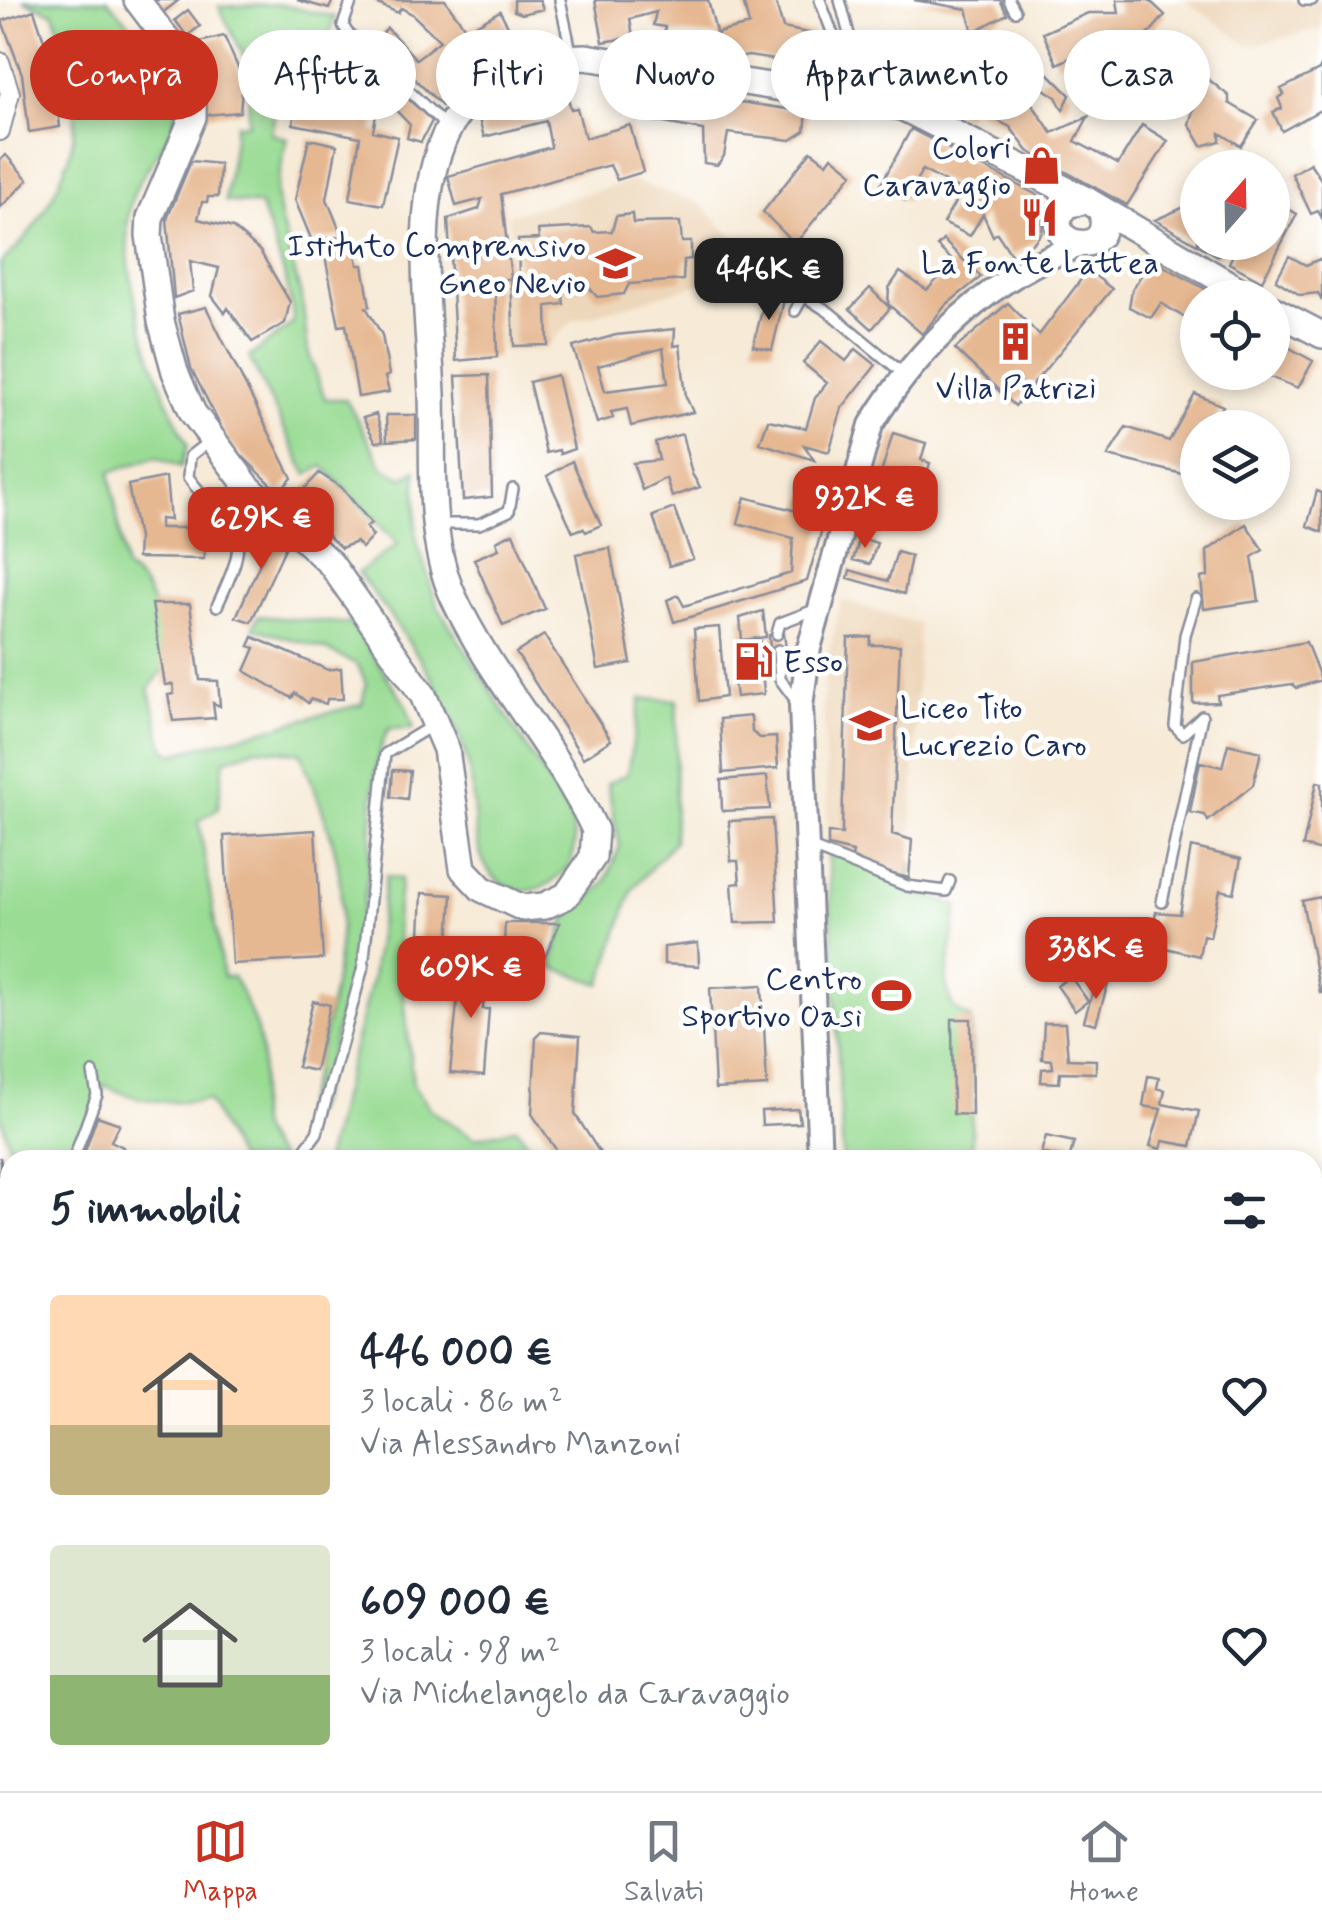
<!DOCTYPE html>
<html lang="it">
<meta charset="utf-8">
<style>
body{margin:0;font-family:Mynerve,sans-serif;background:#f6f6f7;color:#1f2937;height:100vh;display:flex;flex-direction:column;font-size:38px;white-space:nowrap}
*{box-sizing:border-box;margin:0}
p{font-size:32px;color:#747a83}
.icon{flex:none;width:55px;height:55px;fill:none;stroke:currentColor;stroke-width:2;stroke-linecap:round;stroke-linejoin:round}
.map{position:relative;flex:1;overflow:hidden}
.panel{position:absolute;left:0px;top:1150px;width:1322px;height:642px;display:flex;flex-direction:column;background:#fff;border-radius:30px 30px 0 0;box-shadow:0 5px 15px #0003}
.panel>*{flex:none}
.top-card{position:absolute;left:30px;top:30px;width:1262px;height:90px;display:flex;gap:20px}
.needle{width:65px;rotate:20deg}
.controls{position:absolute;left:1180px;top:150px;display:grid;gap:20px}
.controls a{display:grid;place-items:center;width:110px;height:110px;border-radius:50%;background:#fff;box-shadow:0 5px 15px #0003;font-size:50px}
.price{position:absolute;translate:-50% -85px;padding:0 22px;border-radius:20px;background:#c8321e;color:#fff;font-size:32px;line-height:65px;filter:drop-shadow(0 2px 5px #0008)}
.price::after{content:'';position:absolute;left:50%;top:60px;width:30px;height:22px;margin-left:-15px;background:inherit;clip-path:polygon(0 0,100% 0,50% 100%)}
.price.active{background:#222;color:#fff}
ul{padding:0;list-style:none}
li{display:flex;align-items:center;gap:30px;height:250px;padding:0 50px}
li span{display:grid;place-items:center;flex:none;width:280px;height:200px;border-radius:10px;color:#555}
li>.icon{margin-inline-start:auto}
span .icon{width:120px;height:120px;fill:#fffc;stroke-width:1}
li b{font-size:42px}
h2{display:flex;justify-content:space-between;align-items:center;height:120px;padding:0 50px;font-size:42px}
.tag{padding:0 35px;border-radius:45px;background:#fff;box-shadow:0 5px 15px #0003;font-size:35px;line-height:90px}
.tag.active{background:#c8321e;color:#fff}
.tabs{display:flex;justify-content:space-around;align-items:center;height:140px;border-top:2px solid #e0e1e3;background:#fff;font-size:28px;color:#747a83}
.tabs a{display:grid;justify-items:center;gap:5px}
.tabs .active{color:#c8321e}
.map>svg:first-child{display:block}
.built{fill:#edd7ba}
.green{fill:#9adc94;stroke:#5a8679;stroke-width:2.5}
.building{fill:#e6b892;fill-rule:evenodd}
.lines{fill:none;stroke-linecap:round;stroke-linejoin:round}
.service-casing{stroke:#898d9b;stroke-width:14}
.minor-casing{stroke:#898d9b;stroke-width:22}
.tertiary-casing{stroke:#898d9b;stroke-width:28}
.secondary-casing{stroke:#898d9b;stroke-width:30}
.service{stroke:#fff;stroke-width:9}
.minor{stroke:#fff;stroke-width:18}
.tertiary{stroke:#fff;stroke-width:22}
.secondary{stroke:#fff;stroke-width:25}
.labels{text-anchor:middle;stroke-width:9;stroke-linejoin:round;paint-order:stroke}
.poi-label{font-size:32px;fill:#1b2f5e;stroke:#fff;text-anchor:end}
</style>
<div class="map">
<svg width="1322" height="1791" viewBox="0 0 1322 1791">
<rect width="100%" height="100%" fill="#fff"/>
<filter id="ink" filterUnits="userSpaceOnUse"><feTurbulence type="fractalNoise" baseFrequency=".01" numOctaves="2"/><feDisplacementMap in="SourceGraphic" scale="20" xChannelSelector="R" yChannelSelector="G"/><feConvolveMatrix kernelMatrix="1 2 1 2 8 2 1 2 1" color-interpolation-filters="sRGB"/></filter>
<filter id="wash" filterUnits="userSpaceOnUse"><feTurbulence type="fractalNoise" baseFrequency=".0048" numOctaves="4" result="noise"/><feDisplacementMap in="SourceGraphic" scale="40" xChannelSelector="R" yChannelSelector="G"/><feGaussianBlur stdDeviation="2.25" result="paint"/><feColorMatrix in="noise" values="0 0 0 0 0 0 0 0 0 0 0 0 0 0 0 0 0 1.4 0 .05"/><feComposite in="paint" operator="in"/></filter>
<g filter="url(#wash)">
<rect width="100%" height="100%" fill="#f7ebd8"/>
<path class="built" d="M1185,0H1322V28L1249,46Z
M632,181L699,203L734,238L717,251L721,278L573,321L544,349L501,352L498,287L514,274L508,215Z
M842,600L919,624L912,840L842,827V834L828,833L823,699L827,659Z"/>
<path class="green" d="M23,0H108C132,29 171,61 176,99C181,134 149,159 136,188C107,251 158,387 188,445L181,467L156,457L110,472L125,569C158,588 159,632 165,667L149,689L164,747L172,754L362,704L366,684L358,665L325,649L253,628L258,616L352,624L406,705L414,728L388,729C368,772 375,819 369,866C359,948 337,1028 316,1108L306,1122L300,1118C325,1041 355,927 334,847C326,815 312,784 301,753L257,748L224,760L218,808L199,821L223,977H233C245,1000 258,1025 261,1050C267,1098 240,1119 281,1160H238L208,1100C167,1104 141,1103 104,1085L74,1160H13L0,1113L4,325L0,263C38,233 73,169 75,120C77,84 64,47 54,13Z
M277,4L335,17L322,59L332,63L330,88L281,80L271,134L287,138L276,192L280,218L302,299L308,351L325,399H346L383,467L403,478L416,470V538L437,605L571,818C574,836 578,854 566,869C546,892 517,900 493,876C470,853 476,803 470,773C455,697 403,633 358,573L398,544L323,466L307,475L249,357L293,323C294,293 271,236 260,205L225,201L236,124H248L250,68L219,7Z
M641,699L677,700L674,841L632,890L601,984L551,967L567,916L605,883L620,846L607,784L627,774Z
M828,846L911,863V891L958,906L946,983L953,1008L971,1019L972,1160H843Z
M386,876L401,879L396,919L413,1085L432,1111L475,1138L516,1128L542,1160H325L372,978Z
M10,1507V1589L0,1585V1521Z
M228,1782H586V1783L584,1791H225Z
M966,1782H1092L1100,1785L1099,1791H961Z"/>
<g id="blocks">
<path class="building" d="M150,0H179L161,14Z
M297,0H333L329,9Z
M369,0H445L467,30L500,11L517,43L484,65L478,56L450,71L458,87L442,106L376,41L387,28L416,59L440,41L412,14L401,8L398,13Z
M514,0H540L543,9L522,14L514,11Z
M595,0H708L717,36L664,33L665,27L653,25L656,12L630,19L633,37L603,42Z
M743,0H775L783,28L813,34L810,65L748,56L727,61L717,33L749,25Z
M914,0H1000L1007,14L973,32L967,9Z
M1117,0H1149L1165,15L1146,37L1116,50L1120,88L1089,93L1079,54L1057,64L1043,33L1088,13H1119Z
M34,10L53,68L60,127L29,132L22,74L2,21Z
M188,10L200,26L187,36L175,20Z
M224,36L243,79L240,112L205,115L206,81L187,45Z
M886,40L924,44L928,52L923,72L893,73L873,80L861,54Z
M1170,48L1229,96V103L1258,120L1241,146L1220,133V141L1202,146L1189,124L1194,107L1149,74Z
M994,55L1006,64L997,85L1030,101L1052,133L1088,117L1075,141L1118,164L1142,125L1168,141L1127,205L1028,151L1010,127L971,107L965,117L939,102L949,80L964,88L977,63Z
M371,64L432,121L421,142L407,138L410,125L361,74Z
M1322,64V109L1282,131L1273,112L1282,108L1278,98L1284,94L1281,89L1319,70Z
M1048,73L1070,95L1063,110L1056,97L1038,85Z
M564,85L571,109L577,108L585,138L630,125L643,172L617,180L610,165L501,194L511,278H519L518,240L539,239L538,230L591,227L594,232L612,231L616,216L632,214L633,223L680,222L682,242H691V259L684,260L683,280L629,284L624,294L597,297L588,286L562,289L564,304L547,306L548,345L514,346L511,278L495,282L497,357L456,361L448,219L479,209L482,199L456,206L448,176L551,147L546,121L484,137L479,119L499,114L496,103Z
M633,86L807,112L805,131L791,140L728,133L724,156L717,165L704,163L703,130L642,119L629,108Z
M298,92L377,110L373,131L398,137L383,205L350,199L360,137L293,124Z
M911,129L1037,195L1044,208L1042,232L1034,242L1012,256L997,233L993,236L983,214L970,236L943,223L962,191L922,170L906,201L880,186Z
M309,139L337,145L327,199L342,236L312,241L295,200Z
M811,151L827,163L832,156L853,173L795,244L763,212Z
M6,155L28,180L0,208V160Z
M191,161L220,164L218,197H208L207,202H202L198,219L233,228L260,251L290,302L285,323L252,342L228,308L225,313L212,296L219,268L190,261L193,291L174,298L167,219Z
M1310,163L1322,181V218L1318,211L1311,214L1292,174Z
M1198,201V242H1225L1218,256L1155,220Z
M1278,203L1297,214L1262,281L1229,263L1239,242H1272V212Z
M943,240L981,277L946,305L922,334L888,304L889,288L900,272L927,290L954,262L937,246Z
M771,245L803,270L793,282L762,256Z
M355,249L358,265H363L370,306L366,307L382,335L389,375L385,377L389,392L358,397L346,325L339,326L325,256Z
M1289,256L1306,265L1322,258V301L1318,293L1300,295L1276,280Z
M1151,259L1221,298H1198V344L1187,338L1193,323L1161,303L1151,318L1129,307L1132,290Z
M1088,270L1112,289L1015,406L955,349L1008,303L1039,335Z
M870,288L890,308L872,329L850,309Z
M766,295L784,300L772,350L753,346Z
M206,307L292,478L279,492L229,443L191,368L178,314Z
M675,329L674,346L680,345L686,397L693,412L631,426L627,409L611,412L613,418L597,423L573,347L616,335ZM663,348L668,383L605,391L598,366Z
M1272,338L1313,361L1298,388L1270,377Z
M821,341L846,361L856,349L876,365L842,408L829,452L804,445L814,460L760,443L768,420L806,428L815,398L827,383L803,363Z
M489,375L492,497L463,500L456,376Z
M557,375L574,449L560,454L559,450L546,453L529,382Z
M1195,394L1223,406L1211,428H1198V452L1183,474L1108,456L1126,427L1169,441Z
M376,414L384,441L376,442L363,418Z
M386,415H416V439L387,441Z
M893,433L926,443L921,460L930,463L926,476L916,474L908,508L874,497Z
M682,434L692,474L700,487L672,497L666,478L642,490L633,463L659,460L655,442Z
M572,461L601,525L586,532L583,528L573,532L547,476Z
M319,473L341,487L371,523L366,527L373,536L362,548L356,542L341,548L293,502Z
M166,477L170,520L160,519V528H205L204,559L137,558L138,538L128,485Z
M1317,491L1322,493V532L1307,526Z
M805,495L830,502L807,581L674,622L667,600L678,595L684,606L791,573L793,538L738,523L745,497L800,512Z
M674,508L693,559L669,566L653,516Z
M1246,524L1263,550L1252,557L1259,601L1204,609L1201,578L1208,576L1207,551Z
M258,525L286,546L251,622L236,617L265,552L248,539Z
M513,533L545,609L503,626L474,559L499,549L496,541Z
M860,538L877,543L870,564L853,560Z
M610,548L631,663L598,669L576,554Z
M897,552L911,556L904,594L848,578L850,570L888,581Z
M152,604H190L200,680L218,681L220,706L213,703L215,718L173,721L168,695L174,694L173,684L165,685Z
M763,611L766,637L742,640L740,618Z
M719,627L725,697L699,701L694,629Z
M784,633L786,650L770,651L769,635Z
M544,635L611,740L583,758L516,653Z
M253,637L328,670L341,668L343,699H327L326,704L310,699L308,703L295,693L292,698L245,671L255,648L249,646Z
M871,637L870,645H900L892,834L912,840L909,878L880,871L852,857L853,852L828,846V833L842,834V826L848,638Z
M760,640L764,694L736,697L734,682L746,681L743,642Z
M1306,642L1321,680L1296,688L1292,684L1217,695L1218,702L1193,703V662Z
M751,716L752,732L760,738L776,737L778,768L723,773L720,719Z
M1228,744L1261,752L1253,785L1208,821L1205,815L1190,812L1200,762L1222,767Z
M393,770L410,771L407,799L391,797Z
M767,776L770,809L722,811L721,780Z
M1317,782L1322,783V851L1303,846Z
M772,819L778,922L735,923L732,884L740,883L738,861H731L729,821Z
M315,830L323,959L232,964L224,836Z
M1191,847L1241,859L1234,893L1220,890L1210,937L1203,935L1199,956L1149,944L1156,912L1180,914Z
M422,893L452,895L447,973H433L434,957L419,956Z
M1320,897L1322,993H1320L1302,901Z
M505,923H560L529,992L507,987V969L503,965Z
M698,943L699,966L664,964V947Z
M475,959L488,960L485,984H493L492,996L484,994L483,1009H489L484,1076L450,1073L461,964L474,965Z
M1070,976L1088,1001L1075,1011L1057,986Z
M1096,981L1108,984L1096,1024L1084,1021Z
M762,985L767,1086L715,1089L710,988Z
M313,1001L330,1005L315,1071L297,1067Z
M952,1019H971L972,1115L953,1114Z
M1044,1023H1065L1068,1059L1096,1060V1073L1060,1072L1059,1083L1041,1082L1042,1069L1053,1068L1052,1060L1042,1059Z
M541,1032L580,1036L575,1114L602,1156L596,1160H563L532,1114L536,1037Z
M1148,1076L1159,1078L1157,1088L1165,1090L1162,1104L1199,1111L1191,1146L1163,1141L1161,1149L1150,1146L1161,1109L1143,1106Z
M798,1109L800,1123L762,1125L761,1111Z
M97,1116L120,1124L111,1141L123,1147L117,1160H82Z
M1046,1136L1074,1142L1069,1159L1041,1153Z
M0,1157L10,1205V1254L0,1256Z
M10,1283V1363L0,1365V1285Z
M10,1384V1399L0,1402V1386Z
M1322,1403V1484L1312,1483V1419Z
M0,1597L10,1600V1623L0,1620Z
M1321,1643H1322V1704L1312,1701V1656Z
M10,1719V1759L0,1756Z
M144,1782H182L179,1791H141Z
M726,1782L729,1791H697L701,1782Z
M1141,1782H1190L1194,1791H1146Z"/>
</g>
</g>
<g filter="url(#ink)">
<use href="#blocks" fill-opacity="0" stroke="#898d9b" stroke-width="2.5"/>
<g class="lines">
<defs>
<path id="service" d="M352,0L343,25L347,32L447,127
M560,0L572,56
M820,0L856,96
M840,0L866,99
M1009,0L1015,11
M1304,0H1312
M727,284L729,269L749,254L768,273L829,312L905,375
M757,291L778,279
M795,311L804,295
M208,442L190,456L188,477C236,541 256,523 217,606
M440,524H479L509,511L513,489
M777,634L780,623L817,609
M778,650L780,679L797,702
M809,847L907,886L946,891L950,881
M1162,902L1202,716L1183,734L1175,726L1185,635L1196,599
M73,1160L97,1095L93,1073
M297,1160L317,1133L363,967L385,754L433,725
M0,1281L10,1279
M0,1379L10,1377"/>
<path id="minor" d="M0,62L10,93L0,131
M902,107L924,81L986,46
M0,1733L10,1703
M825,1782L849,1791
M127,1791L129,1782
M205,1791L209,1782"/>
<path id="tertiary" d="M820,1160L801,706L809,648L871,425C917,349 992,274 1078,246
M761,1791L762,1782"/>
<path id="secondary" d="M137,0L172,46L193,83V117L150,218L149,235L161,321L175,372L193,413L248,487L331,564L423,695L446,749L463,869L482,889L523,908L544,906L566,896L593,857L595,830C556,747 491,679 453,596C426,536 434,458 432,394C426,256 387,62 586,57L902,107L1088,201L1252,298
M1084,201L1066,205C1034,245 1114,263 1102,213
M1272,309L1322,335"/>
</defs>
<use href="#service" class="service-casing"/>
<use href="#minor" class="minor-casing"/>
<use href="#tertiary" class="tertiary-casing"/>
<use href="#secondary" class="secondary-casing"/>
<use href="#service" class="service"/>
<use href="#minor" class="minor"/>
<use href="#tertiary" class="tertiary"/>
<use href="#secondary" class="secondary"/>
</g>
</g>
<defs>
<symbol id="shop-bare" viewBox="-9 -9 18 18"><path d="M-5-2.5h2.3a2.7 3.5 0 0 1 5.4 0H5L5.5 6h-11ZM-1.5-2.5h3a1.5 2.3 0 0 0-3 0Z" fill="#c8321e" stroke="#fff" stroke-width="2.5" paint-order="stroke"/></symbol>
<symbol id="restaurant-bare" viewBox="-9 -9 18 18"><path d="M-5-6h1v4h1v-4h1v4h1v-4h1v5L-1.5 .5V6h-2V.5L-5-1ZM5-6V6H3V1.5H1.5Q1.5-4 5-6Z" fill="#c8321e" stroke="#fff" stroke-width="2.5" paint-order="stroke"/></symbol>
<symbol id="school-bare" viewBox="-9 -9 18 18"><path d="M0-5L7-2L0 1L-7-2ZM-4 1L0 2.5L4 1V4Q0 6-4 4Z" fill="#c8321e" stroke="#fff" stroke-width="2.5" paint-order="stroke"/></symbol>
<symbol id="building-bare" viewBox="-9 -9 18 18"><path d="M-4-6H4V6H1V3H-1V6H-4ZM-2.5-4.3h1.7v1.8h-1.7ZM.8-4.3h1.7v1.8H.8ZM-2.5-1h1.7V.8h-1.7ZM.8-1h1.7V.8H.8Z" fill="#c8321e" stroke="#fff" stroke-width="2.5" paint-order="stroke"/></symbol>
<symbol id="fuel-bare" viewBox="-9 -9 18 18"><path d="M-5.5-6h7V0h2V4h1.3V-2.5L3-4.5l.8-.8L6-3V5H2.5V1h-1V6h-7ZM-4.2-4.7v3.2H.2V-4.7Z" fill="#c8321e" stroke="#fff" stroke-width="2.5" paint-order="stroke"/></symbol>
<symbol id="stadium-bare" viewBox="-9 -9 18 18"><path d="M0-5a6.5 5 0 1 0 0 10a6.5 5 0 1 0 0-10ZM-3.5-1.8h7v3.6h-7Z" fill="#c8321e" stroke="#fff" stroke-width="2.5" paint-order="stroke"/></symbol>
</defs>
<g fill-rule="evenodd">
<use href="#shop-bare" x="1014" y="138" width="55" height="55"/>
<use href="#restaurant-bare" x="1012" y="190" width="55" height="55"/>
<use href="#school-bare" x="588" y="236" width="55" height="55"/>
<use href="#building-bare" x="988" y="314" width="55" height="55"/>
<use href="#fuel-bare" x="726" y="634" width="55" height="55"/>
<use href="#school-bare" x="842" y="698" width="55" height="55"/>
<use href="#stadium-bare" x="864" y="968" width="55" height="55"/>
</g>
<g class="labels">
<g class="poi-label">
<text x="1011" y="158">Colori<tspan x="1011" dy="37">Caravaggio</tspan></text>
<text x="586" y="256">Istituto Comprensivo<tspan x="586" dy="37">Gneo Nevio</tspan></text>
<text x="1040" y="273" text-anchor="middle">La Fonte Lattea</text>
<text x="1016" y="398" text-anchor="middle">Villa Patrizi</text>
<text x="783" y="672" text-anchor="start">Esso</text>
<text x="900" y="718" text-anchor="start">Liceo Tito<tspan x="900" dy="37">Lucrezio Caro</tspan></text>
<text x="862" y="989">Centro<tspan x="862" dy="37">Sportivo Oasi</tspan></text>
</g>
</g>
</svg>
<div class="controls">
<a><svg class="needle" viewBox="-14 -14 28 28"><path d="M0-13l5 13h-10z" fill="#e53935"/><path d="M0 13l5-13h-10z" fill="#747a83"/></svg></a>
<a><svg class="icon" aria-label="locate" viewBox="0 0 24 24"><circle cx="12" cy="12" r="6"/><path d="M12 2v4M12 18v4M2 12h4M18 12h4"/></svg></a>
<a><svg class="icon" aria-label="layers" viewBox="0 0 24 24"><path d="M12 4l9 5-9 5-9-5zM3 14l9 5 9-5"/></svg></a>
</div>
<b class="price active" style="left:769px;top:323px">446K €</b>
<b class="price" style="left:865px;top:551px">932K €</b>
<b class="price" style="left:261px;top:572px">629K €</b>
<b class="price" style="left:1096px;top:1002px">338K €</b>
<b class="price" style="left:471px;top:1021px">609K €</b>
<div class="top-card">
<a class="tag active">Compra</a>
<a class="tag">Affitta</a>
<a class="tag">Filtri</a>
<a class="tag">Nuovo</a>
<a class="tag">Appartamento</a>
<a class="tag">Casa</a>
</div>
<section class="panel">
<h2>5 immobili<svg class="icon" aria-label="filters" viewBox="0 0 24 24"><path d="M4 7h16M4 17h16"/><circle cx="9" cy="7" r="2"/><circle cx="15" cy="17" r="2"/></svg></h2>
<ul>
<li><span style="background:linear-gradient(#ffd9b3 65%,#c2b280 0)"><svg class="icon" aria-label="home" viewBox="0 0 24 24"><path d="M3 11l9-7 9 7M6 9v11h12V9"/></svg></span><div><b>446 000 €</b><p>3 locali · 86 m²</p><p>Via Alessandro Manzoni</p></div><svg class="icon" aria-label="heart" viewBox="0 0 24 24"><path d="M12 20l-8-8c-3-5 5-10 8-4 3-6 11-1 8 4z"/></svg></li>
<li><span style="background:linear-gradient(#dfe7d0 65%,#8fb573 0)"><svg class="icon" aria-label="home" viewBox="0 0 24 24"><path d="M3 11l9-7 9 7M6 9v11h12V9"/></svg></span><div><b>609 000 €</b><p>3 locali · 98 m²</p><p>Via Michelangelo da Caravaggio</p></div><svg class="icon" aria-label="heart" viewBox="0 0 24 24"><path d="M12 20l-8-8c-3-5 5-10 8-4 3-6 11-1 8 4z"/></svg></li>
</ul>
</section>
</div>
<nav class="tabs">
<a class="active"><svg class="icon" aria-label="map" viewBox="0 0 24 24"><path d="M3 6l6-2 6 2 6-2v14l-6 2-6-2-6 2zM9 4v14M15 6v14"/></svg>Mappa</a>
<a><svg class="icon" aria-label="saved" viewBox="0 0 24 24"><path d="M7 4h10v16l-5-4-5 4z"/></svg>Salvati</a>
<a><svg class="icon" aria-label="home" viewBox="0 0 24 24"><path d="M3 11l9-7 9 7M6 9v11h12V9"/></svg>Home</a>
</nav>
